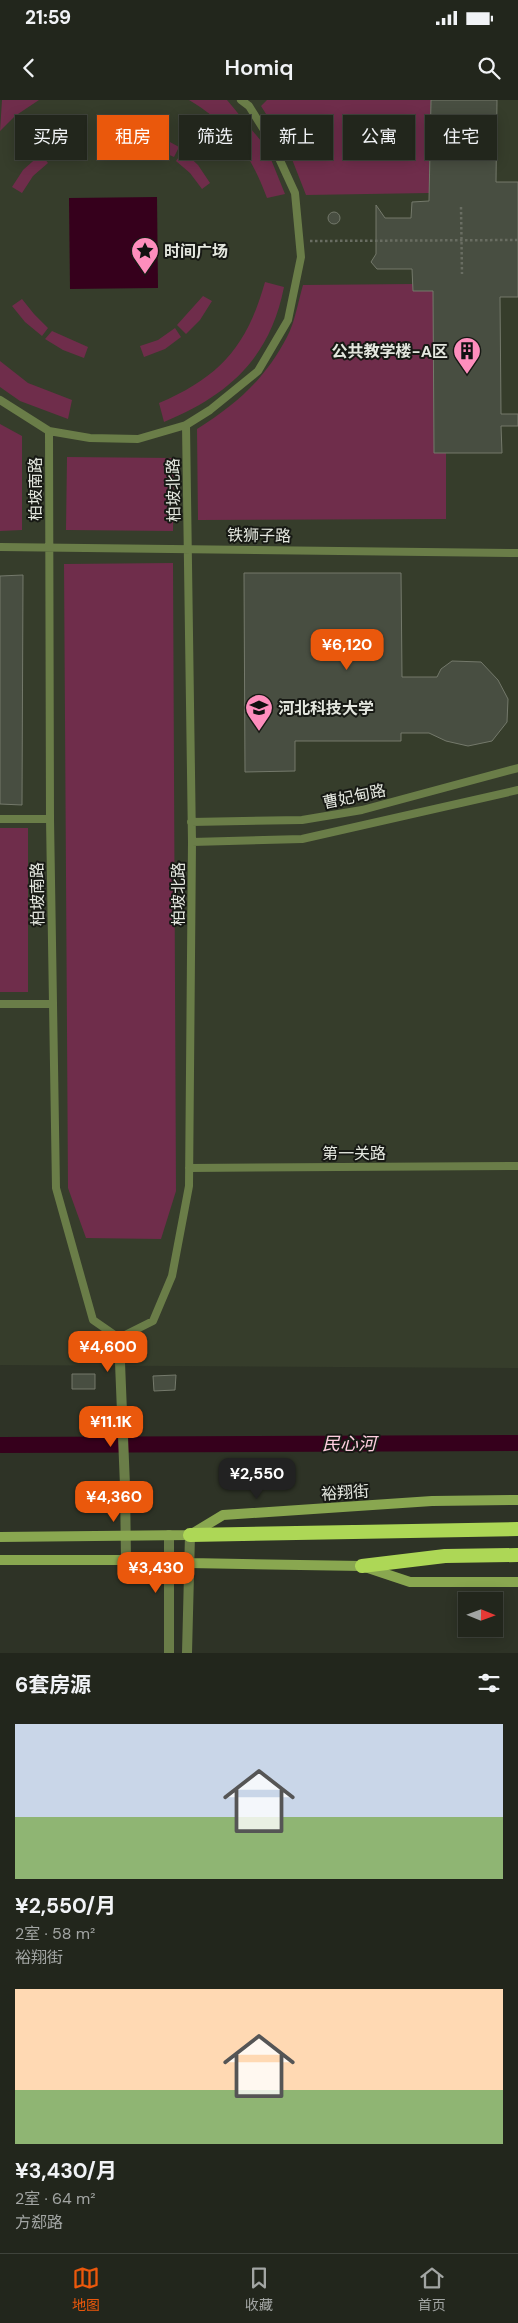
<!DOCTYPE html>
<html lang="zh">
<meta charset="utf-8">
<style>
body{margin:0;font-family:"DM Sans","Noto Sans SC",sans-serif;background:#2e3229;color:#f1f3f6;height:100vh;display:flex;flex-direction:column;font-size:19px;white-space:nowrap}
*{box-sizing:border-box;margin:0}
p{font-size:16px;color:#a2a5a3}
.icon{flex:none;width:28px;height:28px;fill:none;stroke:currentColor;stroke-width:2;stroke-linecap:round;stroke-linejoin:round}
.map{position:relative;height:1553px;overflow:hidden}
.side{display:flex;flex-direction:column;background:#22261c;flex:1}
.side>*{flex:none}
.top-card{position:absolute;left:15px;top:15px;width:489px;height:45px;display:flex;gap:10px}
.needle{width:32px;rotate:91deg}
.controls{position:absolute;left:458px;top:1492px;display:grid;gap:10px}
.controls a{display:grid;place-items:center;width:45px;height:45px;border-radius:0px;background:#22261c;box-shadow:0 2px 12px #0003,0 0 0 1px #3f433b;font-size:25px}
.price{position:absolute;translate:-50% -42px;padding:0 11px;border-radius:10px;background:#ea580c;color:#fff;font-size:16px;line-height:32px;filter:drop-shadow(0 1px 2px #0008)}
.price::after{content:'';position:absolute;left:50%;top:30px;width:15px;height:11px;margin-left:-8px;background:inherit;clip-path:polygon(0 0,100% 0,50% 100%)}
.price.selected{background:#222;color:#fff}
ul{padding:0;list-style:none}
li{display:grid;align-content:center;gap:10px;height:265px;padding:0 15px}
li span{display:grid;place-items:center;height:155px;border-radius:0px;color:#555}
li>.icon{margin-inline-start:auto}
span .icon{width:90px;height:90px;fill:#fffc;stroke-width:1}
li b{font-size:21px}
h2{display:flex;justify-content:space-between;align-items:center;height:60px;padding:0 15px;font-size:21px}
.tag{padding:0 18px;border-radius:0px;background:#22261c;box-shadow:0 2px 12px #0003,0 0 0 1px #3f433b;font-size:18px;line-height:45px}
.tag.selected{background:#ea580c;color:#fff}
.status{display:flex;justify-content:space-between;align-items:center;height:35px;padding:0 25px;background:#22261c;direction:ltr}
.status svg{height:14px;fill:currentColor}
header{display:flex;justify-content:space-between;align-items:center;height:65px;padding:0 15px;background:#22261c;font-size:22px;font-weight:600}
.dock{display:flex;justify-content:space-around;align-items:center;height:70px;border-top:1px solid #3f433b;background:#22261c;font-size:14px;color:#a2a5a3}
.dock a{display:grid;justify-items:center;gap:2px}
.dock .selected{color:#ea580c}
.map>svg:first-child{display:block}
.built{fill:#363d2b}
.green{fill:#6f2d4b}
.water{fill:#36001c}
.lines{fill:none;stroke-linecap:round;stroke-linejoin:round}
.canal{stroke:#36001c;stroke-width:16}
.building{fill:#484e41;stroke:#74796b}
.path{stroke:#696d62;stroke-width:2.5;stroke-dasharray:2.5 2.5;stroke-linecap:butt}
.service{stroke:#6a7d48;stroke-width:8}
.minor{stroke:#6a7d48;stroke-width:10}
.tertiary{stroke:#6a7d48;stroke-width:10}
.secondary{stroke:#89a750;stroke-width:10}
.trunk{stroke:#add756;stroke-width:14}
.labels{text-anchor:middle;stroke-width:4;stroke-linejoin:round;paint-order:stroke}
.poi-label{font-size:16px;font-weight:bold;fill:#e4e7df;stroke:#171914;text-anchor:start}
.street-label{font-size:16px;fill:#e4e7df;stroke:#171914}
.water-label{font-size:18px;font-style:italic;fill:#fecedf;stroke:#171914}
</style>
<div class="status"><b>21:59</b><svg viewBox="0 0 49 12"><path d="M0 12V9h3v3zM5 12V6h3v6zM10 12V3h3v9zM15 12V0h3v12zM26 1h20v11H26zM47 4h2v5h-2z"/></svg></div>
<header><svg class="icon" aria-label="back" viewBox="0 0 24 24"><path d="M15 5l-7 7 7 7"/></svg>Homiq<svg class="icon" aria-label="search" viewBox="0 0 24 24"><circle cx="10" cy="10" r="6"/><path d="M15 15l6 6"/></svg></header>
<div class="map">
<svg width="518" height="1553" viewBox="0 0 518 1553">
<rect width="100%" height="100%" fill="#2e3326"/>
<path class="built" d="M0,0H518V1268L0,1265Z"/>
<path class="green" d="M2,0H39L15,16L0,31Z
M189,0H227L266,47L285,94L267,98C250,53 231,25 189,0Z
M267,0H431L429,93L306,95L288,49L261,6Z
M139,30L159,36L179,47L174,57L138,41Z
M82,32L86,42L66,50L50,60L44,51L63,39Z
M183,51L198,65L210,83L202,89L190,73L176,61Z
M41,54L48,63L33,76L22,93L12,87L23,70Z
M265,182L284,187C270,258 229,295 164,322L159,303C220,277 247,246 265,182Z
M413,184V191H433L434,353H446V419L198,420L197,329C237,304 265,279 287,237C295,222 298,202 303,185Z
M203,196L212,201L200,220L186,234L177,225Z
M22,199L34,214L48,228L42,236L25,222L12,206Z
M175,228L181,237L165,249L144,257L140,246L158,240Z
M52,231L88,247L84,258L63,250L45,239Z
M0,261L28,283L72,300L68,319L20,301L0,287Z
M0,324L22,336V430L0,431Z
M67,357L174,358L173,431L66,430Z
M173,463L176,1091L161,1139L86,1138L68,1088L64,464Z
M0,728H28V892H0Z"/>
<path class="water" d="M157,97L158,188L70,189L69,98Z"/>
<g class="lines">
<path class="canal" d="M0,1345L518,1343"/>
</g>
<path class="building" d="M431,0H497L496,82H518V197H500L501,314H518V326H501L502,353H434L433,191H413L412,169H377L371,162L376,154V105L385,118H411L412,102L429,101Z
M328 118a6 6 0 1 1 12 0a6 6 0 1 1-12 0Z
M244,473H401L402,577H437L441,569L452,561L481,562L498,580L508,599L507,622L492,641L468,646L446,641L429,633H401V641H295V671L245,672Z
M23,475L22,705L0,704V476Z
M72,1274H95V1289H72Z
M176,1275L175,1290L154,1291L153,1276Z"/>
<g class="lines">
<path class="path" d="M461,107L462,174
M310,141L518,140"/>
<path class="service" d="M0,300L49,331L90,338L138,339L186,325L210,310L258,271L288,220L301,157L295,93L272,43L249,6L241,0
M49,331L50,719L56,1088L93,1220L119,1238L153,1221L172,1176L189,1086L192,742L186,325
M0,447L518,453
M0,719H50
M191,722L302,720L362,710L518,668
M192,742L302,739L518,690
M0,904H53
M189,1068L518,1066"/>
<path class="minor" d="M119,1238L125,1386L126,1460"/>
<path class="tertiary" d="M169,1553V1435
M187,1553L190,1435"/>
<path class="secondary" d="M0,1437L190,1435L223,1415L432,1401L518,1400
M0,1460H169L189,1463L362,1466L410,1482H518"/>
<path class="trunk" d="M190,1435L518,1429
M362,1466L445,1456L518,1455"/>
</g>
<defs>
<symbol id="sight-pin" viewBox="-11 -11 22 30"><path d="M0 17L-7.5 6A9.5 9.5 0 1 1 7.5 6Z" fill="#fe8ebd" stroke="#171914"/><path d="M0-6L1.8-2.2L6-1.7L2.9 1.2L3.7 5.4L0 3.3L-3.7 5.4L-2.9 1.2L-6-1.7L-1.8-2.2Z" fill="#111"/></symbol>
<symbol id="building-pin" viewBox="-11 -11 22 30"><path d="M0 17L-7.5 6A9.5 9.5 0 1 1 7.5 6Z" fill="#fe8ebd" stroke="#171914"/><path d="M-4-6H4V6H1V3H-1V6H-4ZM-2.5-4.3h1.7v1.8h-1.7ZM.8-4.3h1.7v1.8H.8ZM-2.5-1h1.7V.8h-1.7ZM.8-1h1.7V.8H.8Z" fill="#111"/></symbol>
<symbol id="university-pin" viewBox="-11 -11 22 30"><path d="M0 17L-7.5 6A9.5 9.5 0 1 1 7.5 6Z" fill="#fe8ebd" stroke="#171914"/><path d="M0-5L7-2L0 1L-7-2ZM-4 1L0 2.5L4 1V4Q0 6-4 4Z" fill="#111"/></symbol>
</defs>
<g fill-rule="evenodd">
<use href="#sight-pin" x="129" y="135" width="32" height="43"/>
<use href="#building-pin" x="451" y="235" width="32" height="43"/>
<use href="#university-pin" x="243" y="592" width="32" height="43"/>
</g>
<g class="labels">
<g class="poi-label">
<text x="164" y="157">时间广场</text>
<text x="448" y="257" text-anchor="end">公共教学楼-A区</text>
<text x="278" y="614">河北科技大学</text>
</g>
<g class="street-label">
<text transform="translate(35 389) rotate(-90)" y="6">柏坡南路</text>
<text transform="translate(173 390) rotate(-91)" y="6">柏坡北路</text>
<text transform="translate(259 435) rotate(1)" y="6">铁狮子路</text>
<text transform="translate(354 696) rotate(-12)" y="6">曹妃甸路</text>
<text transform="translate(37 794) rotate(-91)" y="6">柏坡南路</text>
<text transform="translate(178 794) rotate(-90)" y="6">柏坡北路</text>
<text x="354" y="1059">第一关路</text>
<text transform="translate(345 1392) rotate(-4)" y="6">裕翔街</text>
</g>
<g class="water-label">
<text x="349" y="1350">民心河</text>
</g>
</g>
</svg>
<div class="controls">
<a><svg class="needle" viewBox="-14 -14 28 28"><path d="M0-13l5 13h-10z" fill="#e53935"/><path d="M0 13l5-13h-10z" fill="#a2a5a3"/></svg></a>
</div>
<b class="price" style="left:347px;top:571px">¥6,120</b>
<b class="price" style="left:108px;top:1273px">¥4,600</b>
<b class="price" style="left:111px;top:1348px">¥11.1K</b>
<b class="price selected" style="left:257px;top:1400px">¥2,550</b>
<b class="price" style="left:114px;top:1423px">¥4,360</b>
<b class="price" style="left:156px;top:1494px">¥3,430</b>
<div class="top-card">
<a class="tag">买房</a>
<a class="tag selected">租房</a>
<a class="tag">筛选</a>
<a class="tag">新上</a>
<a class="tag">公寓</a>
<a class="tag">住宅</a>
</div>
</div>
<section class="side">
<h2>6套房源<svg class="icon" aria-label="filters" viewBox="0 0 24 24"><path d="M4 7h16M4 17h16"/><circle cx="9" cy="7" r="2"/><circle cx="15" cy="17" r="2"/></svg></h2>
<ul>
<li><span style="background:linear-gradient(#c9d6e8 60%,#8fb573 0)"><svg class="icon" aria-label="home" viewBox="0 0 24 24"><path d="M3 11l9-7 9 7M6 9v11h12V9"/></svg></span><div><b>¥2,550/月</b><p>2室 · 58 m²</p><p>裕翔街</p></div></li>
<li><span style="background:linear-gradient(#ffd9b3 65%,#8fb573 0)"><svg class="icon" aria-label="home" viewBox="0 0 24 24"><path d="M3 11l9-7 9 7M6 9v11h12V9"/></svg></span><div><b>¥3,430/月</b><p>2室 · 64 m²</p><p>方郄路</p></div></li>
</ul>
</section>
<nav class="dock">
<a class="selected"><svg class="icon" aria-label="map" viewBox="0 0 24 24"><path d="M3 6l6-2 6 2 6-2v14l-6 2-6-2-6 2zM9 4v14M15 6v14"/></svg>地图</a>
<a><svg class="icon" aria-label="saved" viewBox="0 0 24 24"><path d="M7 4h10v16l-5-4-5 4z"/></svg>收藏</a>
<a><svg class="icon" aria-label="home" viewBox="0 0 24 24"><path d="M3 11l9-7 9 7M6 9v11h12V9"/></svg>首页</a>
</nav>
